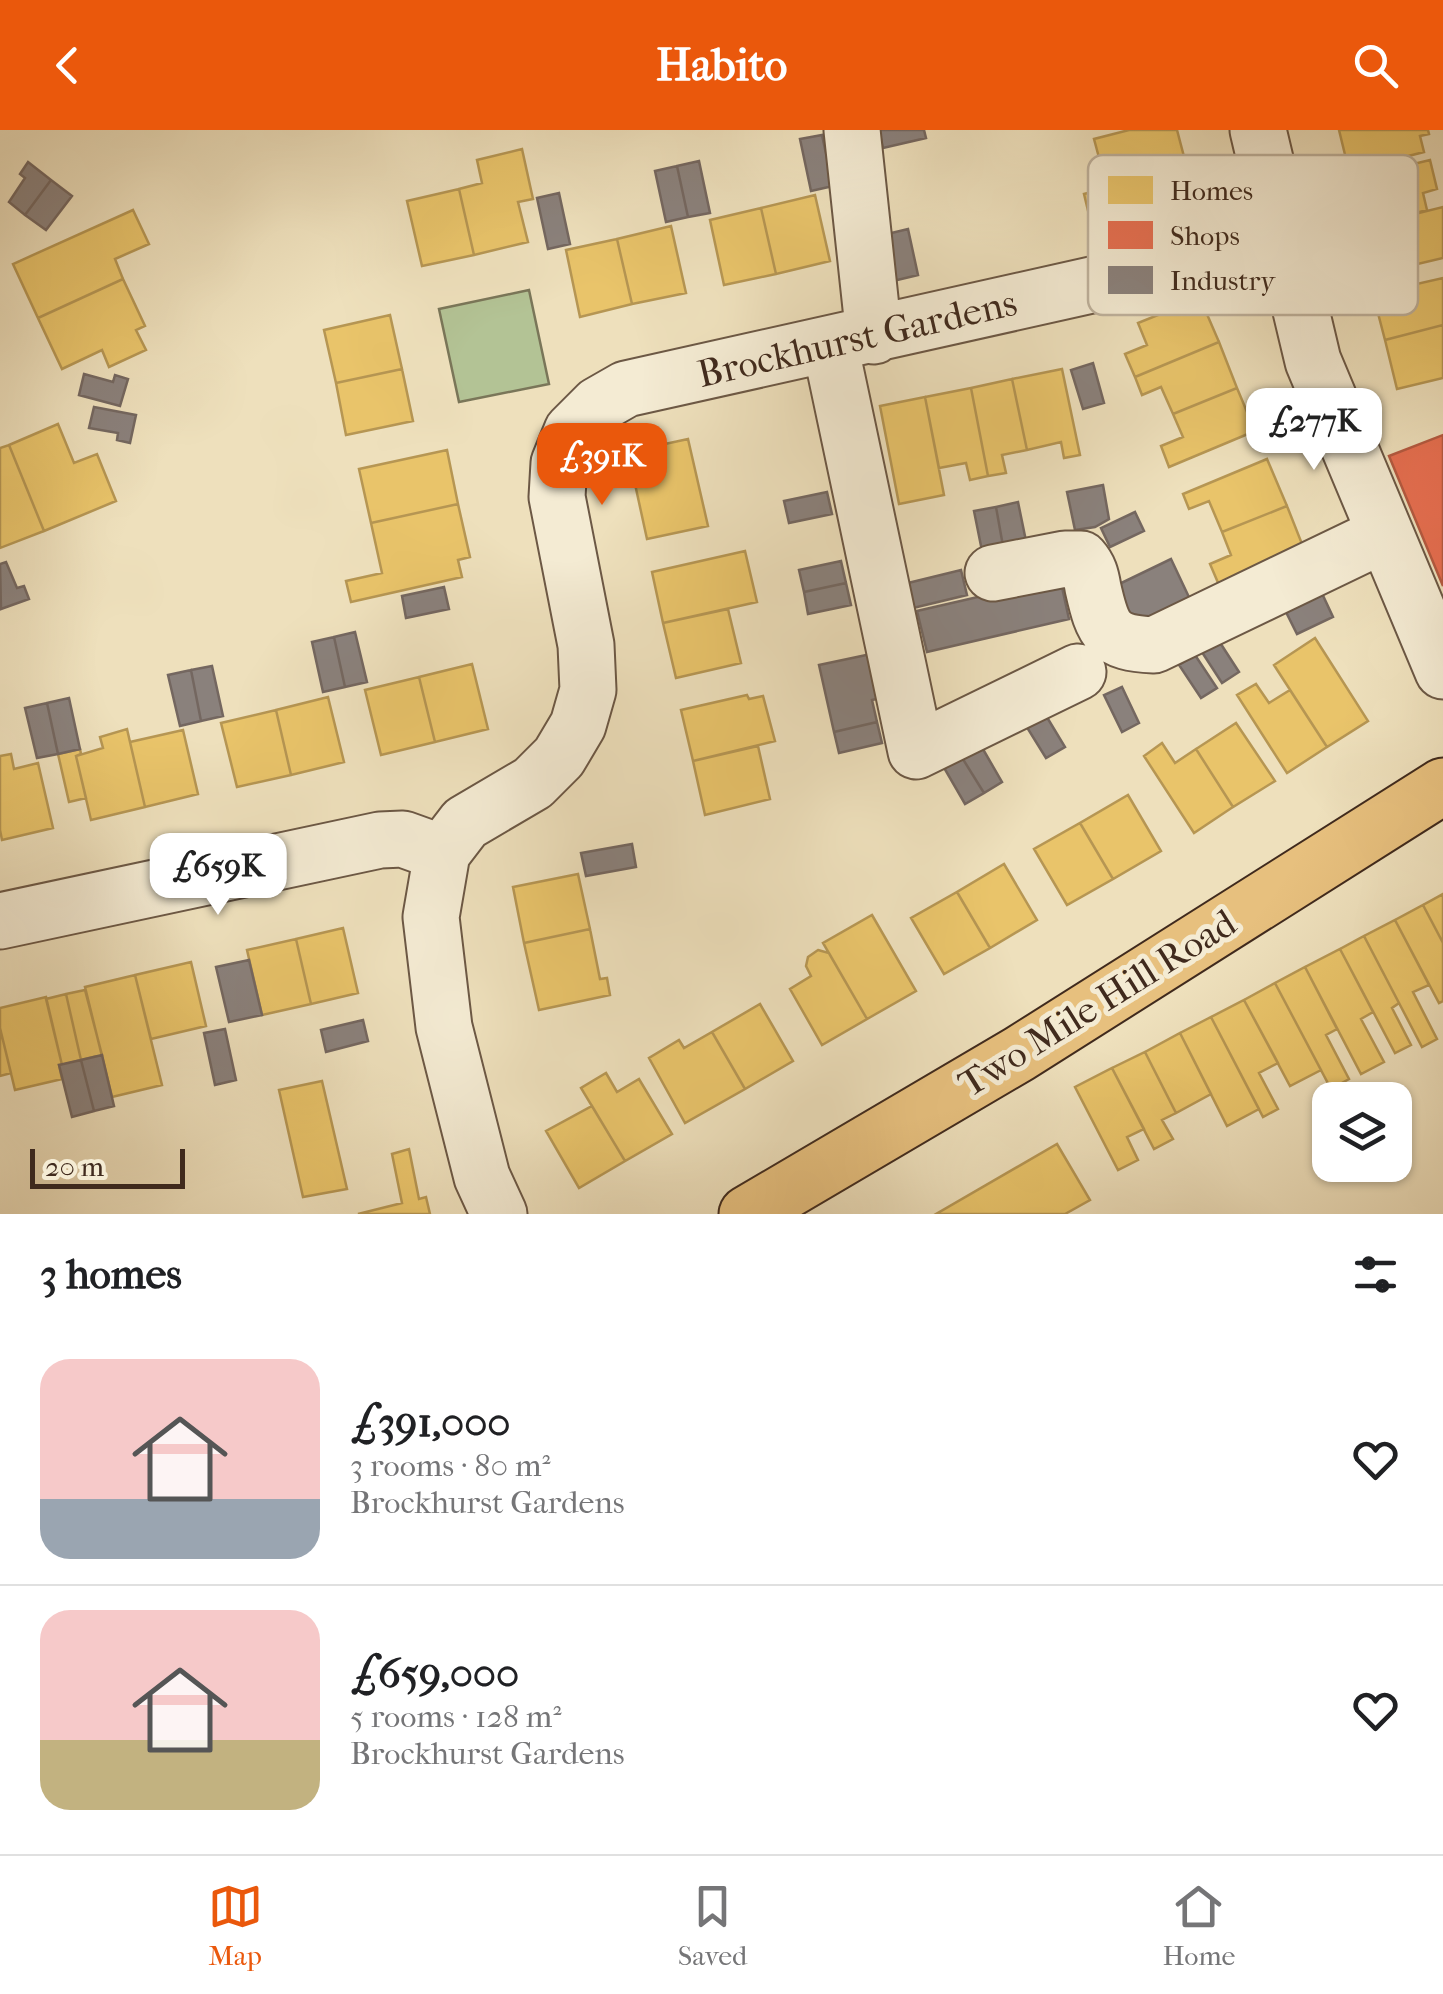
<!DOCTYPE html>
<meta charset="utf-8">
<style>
body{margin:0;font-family:"IM FELL French Canon",serif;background:#f6f6f6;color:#202124;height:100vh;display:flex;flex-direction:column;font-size:38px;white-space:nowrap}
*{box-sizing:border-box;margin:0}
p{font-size:32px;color:#757577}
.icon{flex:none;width:55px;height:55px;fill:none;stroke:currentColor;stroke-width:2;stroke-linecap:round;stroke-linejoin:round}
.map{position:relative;height:1084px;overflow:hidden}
.details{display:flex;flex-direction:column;background:#fff;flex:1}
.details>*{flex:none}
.controls{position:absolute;left:1312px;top:952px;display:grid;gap:20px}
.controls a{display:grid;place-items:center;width:100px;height:100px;border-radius:20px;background:#fff;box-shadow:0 2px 8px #0004;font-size:50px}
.scale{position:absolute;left:30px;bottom:25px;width:155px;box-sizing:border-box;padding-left:10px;border:5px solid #402a1d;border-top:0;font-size:28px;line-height:35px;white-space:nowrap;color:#402a1d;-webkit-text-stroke:8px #f4ebd3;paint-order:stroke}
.price{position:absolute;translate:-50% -85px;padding:0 22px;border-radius:20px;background:#fff;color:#222;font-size:32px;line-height:65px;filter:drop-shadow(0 2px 5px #0008)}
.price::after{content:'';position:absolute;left:50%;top:60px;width:30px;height:22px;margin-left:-15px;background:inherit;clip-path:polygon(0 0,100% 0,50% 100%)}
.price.selected{background:#ea580c;color:#fff}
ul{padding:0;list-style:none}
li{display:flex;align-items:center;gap:30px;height:250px;padding:0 40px}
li+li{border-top:2px solid #e0e0e0}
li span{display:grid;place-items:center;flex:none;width:280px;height:200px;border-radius:30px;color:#555}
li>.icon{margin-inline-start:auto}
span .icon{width:120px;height:120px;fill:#fffc;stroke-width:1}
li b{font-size:42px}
h2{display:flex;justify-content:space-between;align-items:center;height:120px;padding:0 40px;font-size:42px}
header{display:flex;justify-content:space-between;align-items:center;height:130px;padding:0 40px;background:#ea580c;color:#fff;font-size:45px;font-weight:700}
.tab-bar{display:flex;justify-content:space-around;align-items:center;height:140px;border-top:2px solid #e0e0e0;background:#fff;font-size:28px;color:#757577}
.tab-bar a{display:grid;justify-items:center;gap:5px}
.tab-bar .selected{color:#ea580c}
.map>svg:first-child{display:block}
.green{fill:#b3c395;stroke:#7a7659;stroke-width:2.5}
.homes{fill:#e9c46a;stroke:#b69653;stroke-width:2.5}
.shops{fill:#e76f51;stroke:#b55a41;stroke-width:2.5}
.industry{fill:#8a817c;stroke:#746760;stroke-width:2.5}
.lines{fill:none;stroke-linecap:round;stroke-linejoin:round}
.minor-casing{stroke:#6c5845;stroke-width:59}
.major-casing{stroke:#402a1d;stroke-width:59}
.minor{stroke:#f4ebd3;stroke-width:55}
.major{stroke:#e7c07e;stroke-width:55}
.labels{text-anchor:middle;stroke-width:10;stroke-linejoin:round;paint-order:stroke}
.street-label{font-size:38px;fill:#402a1d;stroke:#f4ebd3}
.key{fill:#f4ebd3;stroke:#beb19c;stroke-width:2.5}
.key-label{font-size:28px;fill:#402a1d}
</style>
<header><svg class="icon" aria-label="back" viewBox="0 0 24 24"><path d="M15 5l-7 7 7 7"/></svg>Habito<svg class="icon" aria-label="search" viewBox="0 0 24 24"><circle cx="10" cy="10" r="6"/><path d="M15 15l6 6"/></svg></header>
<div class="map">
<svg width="1443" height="1084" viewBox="0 0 1443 1084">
<rect width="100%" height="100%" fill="#eee0bc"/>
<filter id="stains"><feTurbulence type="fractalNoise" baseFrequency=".002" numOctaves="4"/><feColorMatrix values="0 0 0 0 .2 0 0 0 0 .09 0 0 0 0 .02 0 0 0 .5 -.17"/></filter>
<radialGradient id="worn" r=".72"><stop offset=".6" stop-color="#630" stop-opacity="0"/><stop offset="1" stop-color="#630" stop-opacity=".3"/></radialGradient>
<path class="green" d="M529,160L549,254L459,272L439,179Z"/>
<path class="homes" d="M1129,0H1177L1187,38L1119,55L1113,32L1101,35L1094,9Z
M1339,0H1428L1429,4L1420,6L1424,22L1349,41Z
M522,19L533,69L518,72L528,112L474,125L459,59L482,53L477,30Z
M1430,30L1437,59L1423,63L1427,80L1359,98L1347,50Z
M1187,38L1199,83L1118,105L1113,83L1090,89L1084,64Z
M459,59L474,125L422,136L407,71Z
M815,65L830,131L776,144L761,78Z
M1443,77V128L1371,145L1359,98Z
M761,78L776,144L724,155L710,90Z
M133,80L149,114L115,129L123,149L38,188L13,134Z
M671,96L686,163L632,174L617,109Z
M617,109L632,174L580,187L566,120Z
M1443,148V195L1385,210L1373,164Z
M123,149L145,196L136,200L146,220L109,237L102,220L62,239L38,188Z
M1200,168L1219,212L1135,247L1125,224L1147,215L1138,193Z
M390,185L402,239L336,253L324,200Z
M1443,195V248L1397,259L1385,210Z
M1219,212L1237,258L1173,284L1161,257L1142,265L1135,247Z
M402,239L413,291L346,305L336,253Z
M1062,239L1080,325L1064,328L1061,312L1027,320L1012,249Z
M1012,249L1027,320L1002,325L1006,343L988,346L971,258Z
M971,258L988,346L970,350L966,333L939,338L925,267Z
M1237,258L1255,301L1169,337L1161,316L1183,307L1173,284Z
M925,267L944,365L899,374L880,276Z
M58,294L74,333L97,324L116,371L44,401L9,315Z
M688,309L708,396L647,409L628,322Z
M9,315L44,401L0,418V318Z
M447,320L458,374L371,393L359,339Z
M1267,329L1287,376L1222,402L1209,371L1189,379L1183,364Z
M458,374L470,427L458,430L462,447L351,472L346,451L382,443L371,393Z
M1287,376L1304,419L1219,455L1210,434L1231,425L1222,402Z
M745,421L757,472L663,493L652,442Z
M728,479L741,533L676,548L663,493Z
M1315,508L1368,591L1327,617L1274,535Z
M472,534L488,599L435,612L419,547Z
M419,547L435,612L381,625L365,560Z
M1256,554L1269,573L1290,560L1327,617L1287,643L1237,565Z
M747,565L749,569L763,566L775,611L693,631L681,580Z
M328,567L344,632L291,645L276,580Z
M276,580L291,645L237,657L221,593Z
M1236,593L1275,651L1233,677L1196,619Z
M127,599L145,677L91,690L76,626L103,618L100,607Z
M183,600L198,664L145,677L130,612Z
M1162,613L1175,633L1196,619L1233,677L1194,703L1144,626Z
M758,616L770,669L705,685L693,631Z
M80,619L81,624L76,626L86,668L69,672L58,624Z
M11,624L14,639L38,633L53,698L2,710L0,700V626Z
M1128,665L1161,721L1113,749L1080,693Z
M1080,693L1113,749L1067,775L1034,719Z
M1004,734L1037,790L990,818L957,762Z
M578,744L590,799L524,813L513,757Z
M957,762L990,818L944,844L911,788Z
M1443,764V813L1423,775Z
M1423,775L1443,813V871L1439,873L1395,790Z
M872,785L916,861L867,889L823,813Z
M1395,790L1429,855L1413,862L1437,909L1422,917L1364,806Z
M343,798L358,863L311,874L296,809Z
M590,799L600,849L607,848L610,865L539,880L524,813Z
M1364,806L1399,873L1392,878L1411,915L1395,923L1340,819Z
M296,809L311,874L262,885L247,820Z
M1340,819L1373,882L1361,889L1384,932L1361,944L1305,837Z
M818,820L829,823L867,889L822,915L790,859L811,846L806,836L808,827Z
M191,832L206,896L151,909L135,845Z
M1305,837L1337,899L1326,905L1349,949L1331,959L1275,853Z
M135,845L162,955L112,967L85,857Z
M1275,853L1321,940L1290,956L1244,870Z
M85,860L102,925L81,930L66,864Z
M66,864L81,930L62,935L46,869Z
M46,867L62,935H59L62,949L15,960L0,898V878Z
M1244,870L1278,933L1259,943L1278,979L1263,987L1211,887Z
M760,874L793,931L745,959L712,902Z
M1211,887L1259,979L1227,996L1180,903Z
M0,898L11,943L0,946Z
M712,902L745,959L685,993L649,928L679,910L684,918Z
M1180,903L1211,964L1176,983L1145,922Z
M1145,922L1176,983L1162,990L1173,1009L1154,1019L1112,938Z
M1112,938L1144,999L1127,1007L1138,1030L1118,1040L1075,957Z
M606,943L617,962L639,949L672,1004L625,1031L581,958Z
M322,951L347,1059L303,1067L279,960Z
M592,976L625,1031L579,1058L546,1001Z
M1057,1014L1090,1070L1065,1084H936Z
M409,1019L419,1069L426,1067L430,1084H358L402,1073L392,1024Z"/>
<path class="shops" d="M1443,305V456L1389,326Z"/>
<path class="industry" d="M879,0H924L926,8L883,18Z
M822,5L833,56L811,61L800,9Z
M699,31L710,83L688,87L677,36Z
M28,32L51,50L25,85L9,72L25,48L20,44Z
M677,36L688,87L666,92L655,41Z
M51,50L72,66L46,100L25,85Z
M559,63L570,114L548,119L537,68Z
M908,99L918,145L889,152L879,106Z
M1093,233L1104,273L1083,279L1071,240Z
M84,244L113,252L115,245L128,249L120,276L79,265Z
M94,277L136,285L130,313L117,310L118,303L89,298Z
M1103,355L1109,389L1095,397L1075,400L1067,362Z
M827,362L832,384L789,393L784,371Z
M1018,372L1026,411L1003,416L996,377Z
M996,377L1003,416L982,421L974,381Z
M1135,382L1144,401L1110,417L1101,398Z
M1171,429L1195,480L1126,498L1113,457Z
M841,431L846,453L804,462L799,440Z
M6,432L17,458L24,456L29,469L1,479L0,434Z
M961,440L967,465L909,479L904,454Z
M1060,448L1069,489L927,522L917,481Z
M846,453L851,475L808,484L804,462Z
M444,457L449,479L406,488L402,466Z
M1319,457L1333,487L1297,504L1282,474Z
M355,502L367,552L345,557L334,507Z
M334,507L345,557L323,562L312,512Z
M1217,508L1239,542L1222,553L1200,519Z
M871,524L881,568L872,570L877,592L834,602L819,535Z
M1195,525L1217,558L1201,568L1179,535Z
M212,536L223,586L201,591L191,540Z
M191,540L201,591L180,596L168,545Z
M1122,557L1139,593L1122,602L1104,565Z
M69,568L80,619L58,624L47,573Z
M47,573L58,624L37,628L25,578Z
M1042,579L1065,617L1046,628L1023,591Z
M877,592L882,613L839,623L834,602Z
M980,614L1002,652L984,663L961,626Z
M961,626L984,663L965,674L943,636Z
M632,714L636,737L586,746L581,723Z
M249,830L262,885L229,892L216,837Z
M363,890L368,911L326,922L321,900Z
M225,899L236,950L215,955L204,903Z
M102,925L114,976L94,981L81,930Z
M81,930L94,981L72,987L59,935Z"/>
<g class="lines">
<defs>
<path id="minor" d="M852,0L874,206
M1258,0L1313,231L1443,541
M830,215L916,621L1078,542
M993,443L1065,429H1081C1089,438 1091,446 1093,458C1103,502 1108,513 1154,515L1385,404
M0,791L380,710L403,709L442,723
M499,1084L482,1047L444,897L431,787L442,723L465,693L533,653L559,627L578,595L588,560L586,515L557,367L559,333L572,301L598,275L626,259L1284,112"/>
<path id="major" d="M747,1084L1019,924L1443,656"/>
</defs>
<use href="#minor" class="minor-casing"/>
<use href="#major" class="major-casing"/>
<use href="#minor" class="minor"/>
<use href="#major" class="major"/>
</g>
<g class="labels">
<g class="street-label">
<text transform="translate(857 208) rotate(-13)" y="13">Brockhurst Gardens</text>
<text transform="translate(1097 873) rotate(-32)" y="13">Two Mile Hill Road</text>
</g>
</g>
<rect x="1088" y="25" width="330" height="160" rx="15" class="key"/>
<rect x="1108" y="46" width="45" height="28" fill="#e9c46a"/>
<rect x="1108" y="91" width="45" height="28" fill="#e76f51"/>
<rect x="1108" y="136" width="45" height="28" fill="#8a817c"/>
<g class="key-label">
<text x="1170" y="70">Homes</text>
<text x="1170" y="115">Shops</text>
<text x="1170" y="160">Industry</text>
</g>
<rect width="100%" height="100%" filter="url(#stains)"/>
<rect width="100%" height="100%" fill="url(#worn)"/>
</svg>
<div class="controls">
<a><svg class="icon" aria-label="layers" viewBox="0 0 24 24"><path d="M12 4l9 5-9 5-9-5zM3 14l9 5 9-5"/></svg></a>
</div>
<div class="scale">20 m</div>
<b class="price" style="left:1314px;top:343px">£277K</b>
<b class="price selected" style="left:602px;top:378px">£391K</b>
<b class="price" style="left:218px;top:788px">£659K</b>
</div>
<section class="details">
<h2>3 homes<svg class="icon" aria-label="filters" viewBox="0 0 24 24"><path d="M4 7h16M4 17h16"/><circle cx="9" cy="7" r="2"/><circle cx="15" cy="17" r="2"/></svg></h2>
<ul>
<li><span style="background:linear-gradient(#f6c9c9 70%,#9aa5b1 0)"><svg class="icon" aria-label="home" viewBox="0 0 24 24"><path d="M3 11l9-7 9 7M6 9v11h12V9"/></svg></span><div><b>£391,000</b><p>3 rooms · 80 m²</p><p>Brockhurst Gardens</p></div><svg class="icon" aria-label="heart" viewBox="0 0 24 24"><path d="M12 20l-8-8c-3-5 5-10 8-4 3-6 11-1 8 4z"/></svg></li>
<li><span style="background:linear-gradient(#f6c9c9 65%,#c2b280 0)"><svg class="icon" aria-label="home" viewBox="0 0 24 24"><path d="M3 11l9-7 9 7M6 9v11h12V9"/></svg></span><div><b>£659,000</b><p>5 rooms · 128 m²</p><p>Brockhurst Gardens</p></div><svg class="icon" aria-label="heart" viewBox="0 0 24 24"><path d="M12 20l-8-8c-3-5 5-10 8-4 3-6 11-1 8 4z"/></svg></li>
</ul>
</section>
<nav class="tab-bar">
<a class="selected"><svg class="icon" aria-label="map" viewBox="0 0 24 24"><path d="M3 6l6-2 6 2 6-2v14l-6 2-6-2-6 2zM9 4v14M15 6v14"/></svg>Map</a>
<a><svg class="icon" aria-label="saved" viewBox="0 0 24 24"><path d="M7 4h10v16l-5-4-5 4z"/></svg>Saved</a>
<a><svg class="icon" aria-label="home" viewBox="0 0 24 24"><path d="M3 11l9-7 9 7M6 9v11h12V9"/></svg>Home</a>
</nav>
